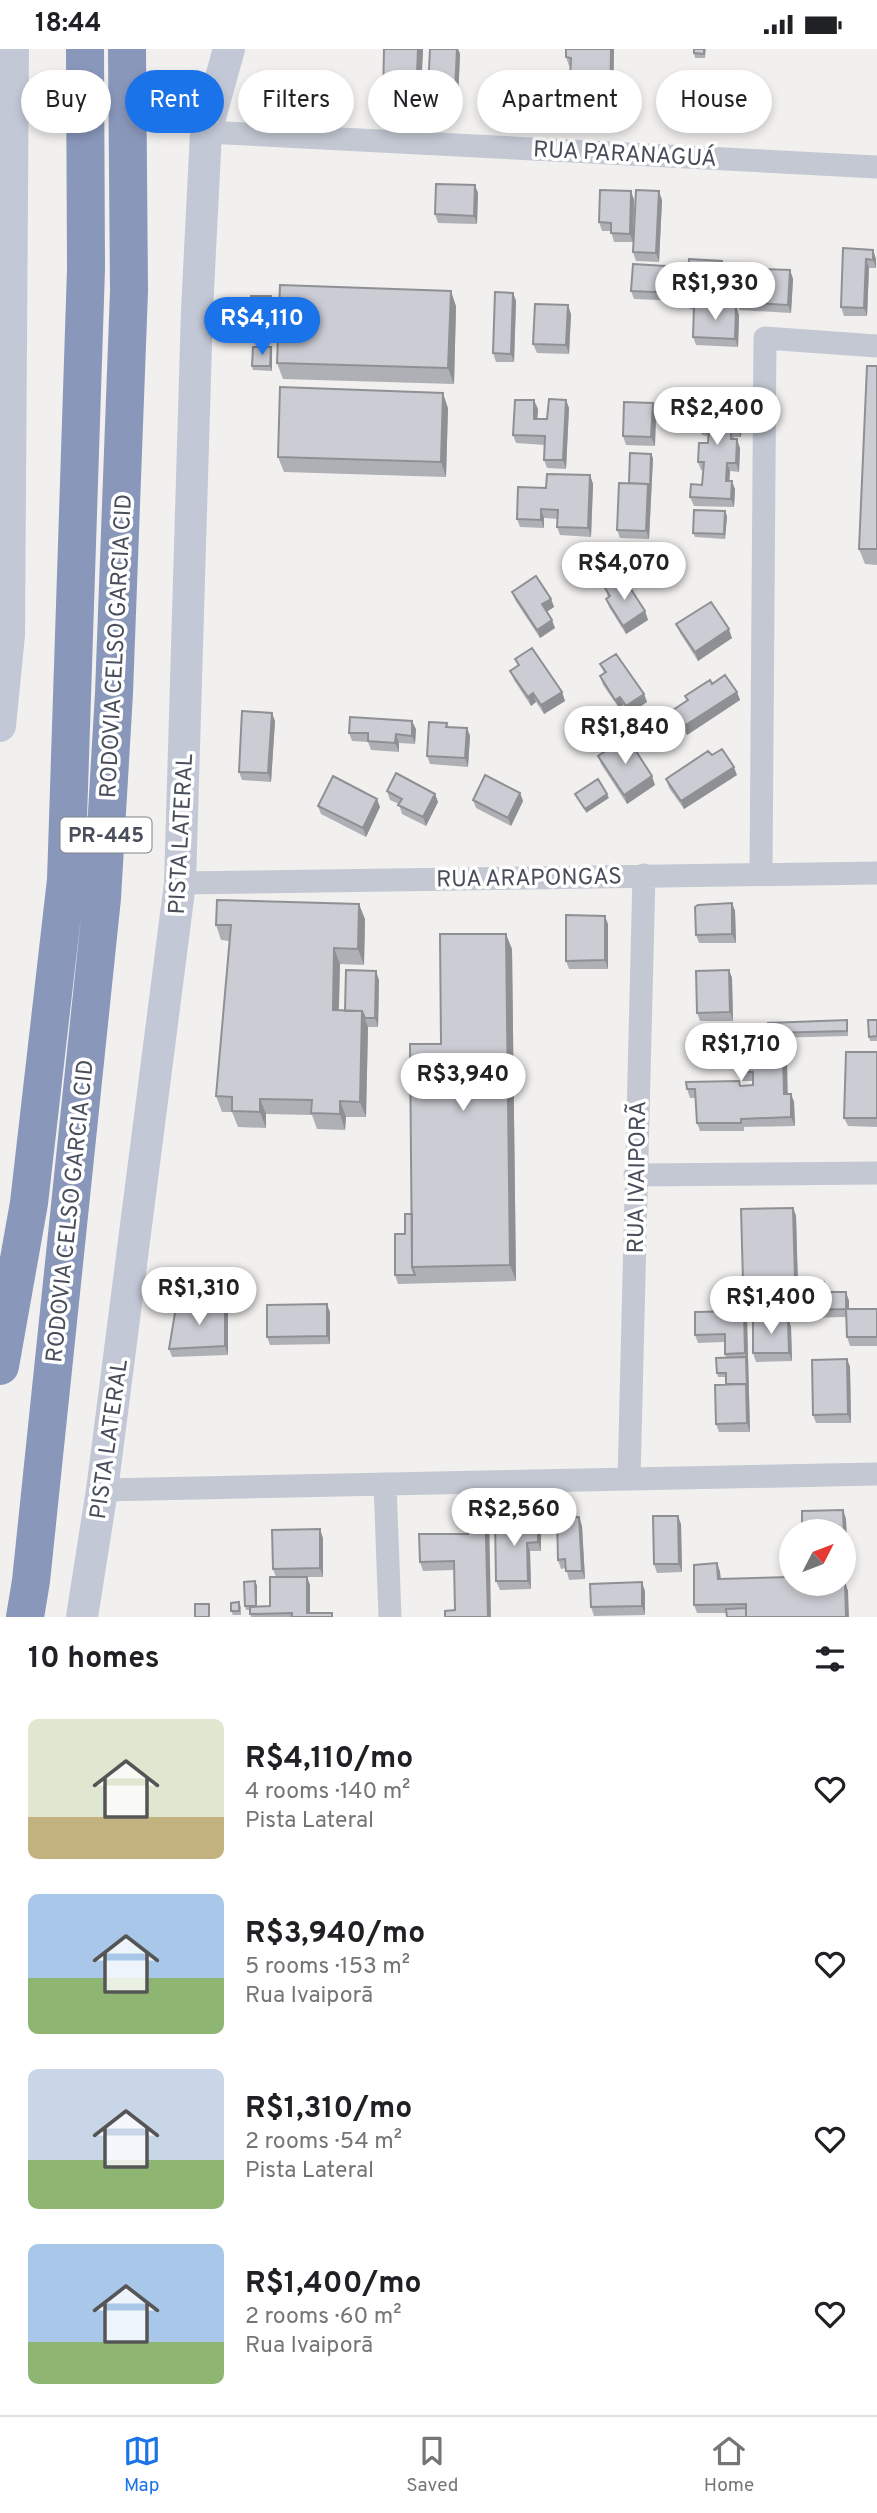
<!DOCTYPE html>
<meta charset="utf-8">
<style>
body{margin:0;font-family:Overpass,sans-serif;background:#f2f2f2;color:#202124;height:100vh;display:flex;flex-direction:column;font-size:26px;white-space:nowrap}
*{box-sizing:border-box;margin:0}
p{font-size:23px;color:#757577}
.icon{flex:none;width:38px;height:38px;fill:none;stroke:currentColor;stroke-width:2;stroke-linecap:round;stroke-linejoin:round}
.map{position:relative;height:1568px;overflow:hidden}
.panel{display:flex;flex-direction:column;background:#fff;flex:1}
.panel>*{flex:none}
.top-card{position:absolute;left:21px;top:21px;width:836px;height:63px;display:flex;gap:14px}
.needle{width:46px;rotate:48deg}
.buttons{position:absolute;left:779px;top:1470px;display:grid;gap:14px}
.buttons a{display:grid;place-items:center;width:77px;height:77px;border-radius:50%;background:#fff;box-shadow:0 4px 10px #0003;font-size:35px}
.price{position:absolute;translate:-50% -60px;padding:0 16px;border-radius:24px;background:#fff;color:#222;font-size:23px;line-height:46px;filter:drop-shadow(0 2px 4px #0008)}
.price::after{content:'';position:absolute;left:50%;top:42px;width:21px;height:16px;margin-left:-10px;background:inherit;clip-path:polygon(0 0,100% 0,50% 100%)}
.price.active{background:#1a73e8;color:#fff}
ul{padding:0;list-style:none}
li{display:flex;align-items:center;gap:21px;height:175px;padding:0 28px}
li span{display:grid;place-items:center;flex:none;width:196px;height:140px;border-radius:10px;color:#555}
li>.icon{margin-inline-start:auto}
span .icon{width:84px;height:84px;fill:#fffc;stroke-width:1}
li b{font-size:30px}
h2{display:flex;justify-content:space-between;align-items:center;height:84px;padding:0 28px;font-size:30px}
.tag{padding:0 24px;border-radius:32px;background:#fff;box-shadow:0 4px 10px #0003;font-size:24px;line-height:63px}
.tag.active{background:#1a73e8;color:#fff}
.status{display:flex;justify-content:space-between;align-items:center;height:49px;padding:0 35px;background:#fff;direction:ltr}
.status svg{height:19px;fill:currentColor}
.tabs{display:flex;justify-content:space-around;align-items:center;height:98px;border-top:2px solid #e0e0e0;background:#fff;font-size:19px;color:#757577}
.tabs a{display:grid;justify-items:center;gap:4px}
.tabs .active{color:#1a73e8}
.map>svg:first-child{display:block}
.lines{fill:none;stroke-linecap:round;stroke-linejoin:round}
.street{stroke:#c3c8d3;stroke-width:23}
.secondary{stroke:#c3c8d7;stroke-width:32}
.highway{stroke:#8997bb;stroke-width:38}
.wall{fill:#afb0b6}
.shaded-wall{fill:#8f9094}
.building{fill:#cccdd4;stroke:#8f9094;stroke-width:2}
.labels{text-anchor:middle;stroke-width:7;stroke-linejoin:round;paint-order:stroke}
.shield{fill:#fff;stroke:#7f838c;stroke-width:2}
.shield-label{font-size:21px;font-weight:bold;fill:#484e5b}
.street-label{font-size:23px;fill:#484e5b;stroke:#fff}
</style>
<div class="status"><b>18:44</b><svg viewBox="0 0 49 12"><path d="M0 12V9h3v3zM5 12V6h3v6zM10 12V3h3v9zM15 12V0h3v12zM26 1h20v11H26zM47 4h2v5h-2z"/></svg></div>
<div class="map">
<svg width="877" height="1568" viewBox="0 0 877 1568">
<rect width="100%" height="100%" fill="#f1f0ef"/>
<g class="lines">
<path class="street" d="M206,83L877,118
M761,824L765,289L877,297
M180,834L877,824
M635,1126L877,1124
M629,1430L644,826
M385,1435L390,1568
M102,1441L877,1425"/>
<path class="secondary" d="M0,677L9,586L13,0
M82,1568L102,1441L180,834L197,261L206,83L229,0"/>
<path class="highway" d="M0,1317L29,1154L66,831L86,220L85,0
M25,1568L31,1532L102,849L114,644L129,242L127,0"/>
</g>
<path class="wall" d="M384,0H423L420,62L387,61L383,48Z
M430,0H458L460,5L458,51L431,49L428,41Z
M566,0H614L613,63L572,60L569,52L571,17H569L566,8Z
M694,0H706L705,9H695L694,4Z
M631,142L634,151L633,193H614L611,182H602L599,173Z
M478,144L477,175L438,174L435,165Z
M662,151L659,213L636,212L633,203Z
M843,199L873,201L876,210V219H869L867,267H844L841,258Z
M722,212L725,221L724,257L739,266L738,298L696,296L693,288L694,260H690L687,251Z
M665,217L668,227H679L682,235L681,252L634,250L631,242Z
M790,221L793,230L791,264L740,261L736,253Z
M513,244L516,252L514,313H496L493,304Z
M271,247L273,252L271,290L252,289L250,285Z
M456,257L454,335L283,330L277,314Z
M571,265L569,305L537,304L533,295Z
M271,298L272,303V322L253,321L252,317Z
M877,317V516L865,515L859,500Z
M732,345L735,355L742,364L741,388H734V390L740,399L739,423L730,422L729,432L735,440L734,458L694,457L690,448L702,436L703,421H701L698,413L708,394L709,387L702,386L699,378L709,360Z
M566,351L569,359L566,420L547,419L544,411L545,396L516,394L513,386L538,360L537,370H547Z
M653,354L656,363L655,397L626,396L623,387Z
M448,359L446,428L284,423L278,408Z
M653,409L649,490L620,489L617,481L629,434Z
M590,426L593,435L591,488L560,486L557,478L558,470L544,469V479L520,478L517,470L546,439Z
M727,467L725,490L695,488L693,484Z
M605,539L645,562L648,571L626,585L609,558L606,550L608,548Z
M512,543L551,550L554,558L546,563L555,579L540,589L515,551Z
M676,575L732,589L698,612L680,584Z
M515,610L562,643L565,652L544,665L536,653L531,657L514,631L510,622L518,617Z
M600,615L644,645L647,653L629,665L623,656L619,659L603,636L600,627L604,624Z
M712,635L737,643L740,651L687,686L676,669L673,661L687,652L685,647Z
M275,672L271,733L242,731L239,723Z
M447,674L449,678L467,679L470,687L468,718L430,715L427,707Z
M416,680L415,695L399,694V703L371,701L368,693L352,692L349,684Z
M712,706L737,726L684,760L669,739L666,730Z
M598,707L655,736L627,755L601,715Z
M387,742L435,745L438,753L426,777L402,765L399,755L390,751Z
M520,744L523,752L511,777L476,759L473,751Z
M318,757L380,758L366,788L321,765Z
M732,854L735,862L736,894H699L696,886Z
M365,870L364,916L340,915L339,962H345L379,931L378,978H368L366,1068H346L345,1081L317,1080L312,1066L266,1065V1079L238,1078L232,1063H222L216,1047L230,892L221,891L216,876Z
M608,875V920H569L566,912Z
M512,900L516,1232L398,1235L395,1226L405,1185L412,1165L441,995Z
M729,921L732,929L733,972H700L697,964Z
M847,971L848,976V987L770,989L768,984Z
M877,971V992H870L869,988Z
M741,988V1004L787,1011V1045H791L794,1053L795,1077L744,1078V1082H700L697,1074L696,1049H690L687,1040L753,1036V1032H742L739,1023V1019H728L725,1011L700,1012L697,1003Z
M877,1003V1078L848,1077L844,1069Z
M793,1159L796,1167L798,1234L827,1242V1243H846L849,1252V1260H877V1297H850L847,1288L846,1268L799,1269L795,1261V1239L746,1240L743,1232Z
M225,1257L228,1265V1306L172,1308L169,1300Z
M330,1263V1295L270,1296L267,1288Z
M788,1269L791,1278L792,1312L756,1313L753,1304Z
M747,1270L750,1383H719L716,1375L726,1335V1328H718L717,1324L726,1309L725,1305V1293L698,1294L695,1286Z
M847,1310L850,1318L851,1374H816L813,1366Z
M489,1459L455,1561L454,1521L423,1522L420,1513L468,1485Z
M843,1461L846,1470L848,1522H844Z
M579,1468L582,1477L585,1530L569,1531L566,1519L561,1520L558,1511Z
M538,1470L541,1479V1502H530L531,1540L500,1541L496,1532Z
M681,1475L682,1523L657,1524L654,1515Z
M323,1489V1528H307L310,1536V1564L334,1568H251L250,1561H246L245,1557L255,1532L257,1537V1557H270L276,1528L273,1520Z
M717,1514L720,1523L721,1530L791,1535L845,1533L848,1542L727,1564H697L694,1556Z
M645,1542V1566L594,1567L591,1558Z
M239,1553L241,1558V1566H233L231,1562Z"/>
<path class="shaded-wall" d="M418,0H423L420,62L416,49Z
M457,0H458L460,5L458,51L455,42Z
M611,0H614L613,63L610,54Z
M475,136L478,144L477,175L474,167Z
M631,142L634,151L633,193L630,185Z
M659,142L662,151L659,213L656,204Z
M873,201L876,210V219L873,211Z
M866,210L869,219L867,267L864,259Z
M722,212L725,221L724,261L721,252Z
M790,221L793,230L791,264L788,256Z
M679,227L682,235L681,252L678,244Z
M451,242L456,257L454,335L448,319Z
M513,244L516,252L514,313L511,305Z
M271,247L273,252L271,290L270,285Z
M568,256L571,265L569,305L566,296Z
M736,257L739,266L738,298L735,290Z
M271,298L272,303V322L270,317Z
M443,344L448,359L446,428L441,413Z
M534,351L538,360L537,378L534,370Z
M566,351L569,359L566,420L563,411Z
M653,354L656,363L655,397L651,388Z
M738,355L742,364L741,388L737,380Z
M737,390L740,399L739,423L736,414Z
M651,405L653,409L649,490L646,482L648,435Z
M727,414L730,422L729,440L726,432Z
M590,426L593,435L591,488L588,479Z
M732,432L735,440L734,458L731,450Z
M541,460L544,469V479L541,471Z
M725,462L727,467L725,490L724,485Z
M551,550L554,558L545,564L542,555Z
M645,562L648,571L626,585L623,577Z
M552,571L555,579L540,589L537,581Z
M729,580L732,589L698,612L695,603Z
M562,643L565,652L544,665L541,656Z
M737,643L740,651L687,686L684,677Z
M533,644L536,653L531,657L528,648Z
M644,645L647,653L629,665L626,657Z
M620,648L623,656L619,659L615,651Z
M272,664L275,672L271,733L268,724Z
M412,672L416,680L415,695L412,687Z
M467,679L470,687L468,718L465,709Z
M396,685L399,694V703L395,694Z
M734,718L737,726L684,760L681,752Z
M652,727L655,736L627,755L624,746Z
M520,744L523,752L511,777L508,769Z
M435,745L438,753L426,777L423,768Z
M607,745L609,749L586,764L585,760Z
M377,750L380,758L366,788L363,779Z
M732,854L735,862L736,894L732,885Z
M359,855L365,870L364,916L358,900Z
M605,867L608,875V920L605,911Z
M506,885L512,900L516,1232L510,1216Z
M334,899L340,915L338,977L333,961Z
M729,921L732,929L733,972L730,963Z
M376,922L379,931L378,978L375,969Z
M362,962L368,978L366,1068L360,1053Z
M738,979L741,988L742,1013L739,1004Z
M783,1002L787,1011L788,1053L784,1045Z
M791,1045L794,1053L795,1077L791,1068Z
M260,1050L266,1065V1079L260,1063Z
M340,1052L346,1068L345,1081L340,1065Z
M793,1159L796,1167L798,1239L795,1230Z
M846,1243L849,1252V1268L846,1260Z
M327,1255L330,1263V1295L327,1287Z
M225,1257L228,1265V1306L225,1297Z
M744,1262L747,1270L749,1344L747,1339L746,1308L745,1304Z
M788,1269L791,1278L792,1312L789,1304Z
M847,1310L850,1318L851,1374L848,1365Z
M746,1335L749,1344L750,1383L747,1374Z
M485,1450L489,1459L491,1568H488Z
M843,1461L846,1470L848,1522L845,1513Z
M678,1467L681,1475L682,1523L679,1515Z
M579,1468L582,1477L585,1530L582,1522Z
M538,1470L541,1479V1502L538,1493Z
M320,1480L323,1489V1528L320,1519Z
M527,1494L530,1502L531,1540L528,1532Z
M717,1514L720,1523L721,1539L718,1530Z
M307,1528L310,1536V1568L307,1564Z
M255,1532L257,1537V1561L256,1557Z
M642,1533L645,1542V1566L642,1557Z
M845,1533L848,1542L849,1568H846Z"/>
<path class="building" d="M384,0H418L416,49L383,48Z
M430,0H457L455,42L428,41Z
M566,0H611L610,54L569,52L571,9L566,8Z
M694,0H704V5L694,4Z
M436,135L475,136L474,167L435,165Z
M600,141L631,142L630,185L611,184V174L599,173Z
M636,141L659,142L656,204L633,203Z
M843,199L873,201V211L866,210L864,259L841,258Z
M689,210L722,212L721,252L687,251Z
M633,215L665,217L664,226L679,227L678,244L631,242Z
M738,219L790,221L788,256L736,253Z
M280,236L451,242L448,319L277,314Z
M495,243L513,244L511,305L493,304Z
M251,247H271L270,285H250Z
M535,255L568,256L566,296L533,295Z
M694,256L736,257L735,290L693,288Z
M253,298H271L270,317H252Z
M867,317H877V500H859Z
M280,338L443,344L441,413L278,408Z
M710,343L732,345V355H738L737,380L731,379V390H737L736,414H727L726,432H732L731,450L690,448L691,435L702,436L704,413H698L699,394H708L709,378H699L700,359L709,360Z
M549,350L566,351L563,411H544L545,387L513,386L515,351H534V370H547Z
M624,353L653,354L651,388L623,387Z
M630,404L651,405L650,439L648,435L629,434Z
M547,425L590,426L588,479L557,478L558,461L541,460V471L517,470L518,438L546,439Z
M619,434L648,435L646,482L617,481Z
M694,461L725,462L724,485L693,484Z
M536,527L551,550L542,555L552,571L537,581L512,543Z
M623,528L645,562L623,577L606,550L610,547L605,539Z
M711,553L729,580L695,603L676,575Z
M532,599L562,643L541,656L533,644L528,648L510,622L519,616L515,610Z
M616,605L644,645L626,657L620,648L615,651L600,627L606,623L600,615Z
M725,626L737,643L684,677L673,661L688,651L685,647L710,631L712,635Z
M242,662L272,664L268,724L239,723Z
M350,668L412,672V687L396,685L395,694L368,692V684H349Z
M429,673L447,674L446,678L467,679L465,709L427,707Z
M627,688L652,727L624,746L598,707Z
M722,700L734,718L681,752L666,730L708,702L712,706Z
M396,724L435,745L423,768L398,756L402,750L387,742Z
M485,726L520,744L508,769L473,751Z
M333,727L377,750L363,779L318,757Z
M598,730L607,745L585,760L575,745Z
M217,851L359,855L358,900L334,899L333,961L362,962L360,1053L340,1052V1065L311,1064L312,1051L260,1050V1063L232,1062V1048L216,1047L231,876H216Z
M732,854V885L696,886L695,858L698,856Z
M566,866L605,867V911L566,912Z
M440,885H506L510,1216L412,1218L410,995H441Z
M346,921L376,922L375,969H365L362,962H345Z
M729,921L730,963L697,964L696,922Z
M847,971V982L768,984V974Z
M868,971H877V987L869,988Z
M738,979L739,1004L783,1002L784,1045H791V1068L741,1070V1074H697L695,1040H687L686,1033L739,1032L740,1037L753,1036V1023H739V1010H725V1002L697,1003L696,981Z
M846,1003H877V1069H844Z
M793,1159L795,1230L743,1232L741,1160Z
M405,1165H412V1218L415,1226H395V1185H405Z
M824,1233V1243H846V1260L795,1261V1234Z
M327,1255V1287L267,1288V1256Z
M225,1257V1297L169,1300L176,1258Z
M846,1260H877V1288H847Z
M744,1262L745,1304L725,1305V1285L695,1286V1263Z
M788,1269L789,1304H753V1270Z
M746,1308L747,1339L746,1335H726V1324H717L716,1309Z
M847,1310L848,1365L813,1366L812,1311Z
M746,1335L747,1374L716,1375L715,1336Z
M468,1450H485L488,1568H445V1562L455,1561L454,1512L420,1513L419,1485H468Z
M843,1461L845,1513H844V1482H802V1462Z
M653,1467H678L679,1515H654Z
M579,1468L582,1522H566L565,1510L558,1511L557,1469Z
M538,1470V1493L527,1494L528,1532H496L495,1471Z
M320,1480V1519L273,1520L272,1481Z
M717,1514L718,1530L791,1528V1535H844V1533H845L846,1568H746V1555L694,1556V1516Z
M270,1528H307V1564H332V1568H292V1564L250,1565V1558L270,1557Z
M255,1532L256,1557H245L244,1533Z
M642,1533V1557L591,1558L590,1535Z
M239,1553V1562H231V1554Z
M195,1555H209V1568H195Z
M746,1559V1568H727L726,1560Z"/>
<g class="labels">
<rect class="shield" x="60.5" y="768.5" width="91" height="35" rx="5"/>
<g class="shield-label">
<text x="106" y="793">PR-445</text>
</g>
<g class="street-label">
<text transform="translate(625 104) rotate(3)" y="8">RUA PARANAGUÁ</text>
<text transform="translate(115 597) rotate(-87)" y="8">RODOVIA CELSO GARCIA CID</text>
<text transform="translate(180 785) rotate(-87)" y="8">PISTA LATERAL</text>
<text transform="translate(529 828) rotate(-1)" y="8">RUA ARAPONGAS</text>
<text transform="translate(636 1128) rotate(-89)" y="8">RUA IVAIPORÃ</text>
<text transform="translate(69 1162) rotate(-84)" y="8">RODOVIA CELSO GARCIA CID</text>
<text transform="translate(108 1390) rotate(-82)" y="8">PISTA LATERAL</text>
</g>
</g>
</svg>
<div class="buttons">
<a><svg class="needle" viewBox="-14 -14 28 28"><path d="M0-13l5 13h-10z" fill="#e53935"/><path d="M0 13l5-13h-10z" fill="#757577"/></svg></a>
</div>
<b class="price" style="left:715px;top:273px">R$1,930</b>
<b class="price active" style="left:262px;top:308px">R$4,110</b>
<b class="price" style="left:717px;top:398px">R$2,400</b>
<b class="price" style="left:624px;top:553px">R$4,070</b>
<b class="price" style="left:625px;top:717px">R$1,840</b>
<b class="price" style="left:741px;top:1034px">R$1,710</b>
<b class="price" style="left:463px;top:1064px">R$3,940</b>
<b class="price" style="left:199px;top:1278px">R$1,310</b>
<b class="price" style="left:771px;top:1287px">R$1,400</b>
<b class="price" style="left:514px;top:1499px">R$2,560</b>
<div class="top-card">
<a class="tag">Buy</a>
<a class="tag active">Rent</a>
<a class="tag">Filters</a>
<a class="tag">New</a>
<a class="tag">Apartment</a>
<a class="tag">House</a>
</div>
</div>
<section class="panel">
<h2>10 homes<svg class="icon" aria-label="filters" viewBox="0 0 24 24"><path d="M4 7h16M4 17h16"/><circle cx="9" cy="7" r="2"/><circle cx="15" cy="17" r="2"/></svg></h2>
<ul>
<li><span style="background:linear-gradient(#dfe7d0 70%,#c2b280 0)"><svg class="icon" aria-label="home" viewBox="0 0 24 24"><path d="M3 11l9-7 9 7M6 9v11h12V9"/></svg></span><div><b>R$4,110/mo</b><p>4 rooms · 140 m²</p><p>Pista Lateral</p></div><svg class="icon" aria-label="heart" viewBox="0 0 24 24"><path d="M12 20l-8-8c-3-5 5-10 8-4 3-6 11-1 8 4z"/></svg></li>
<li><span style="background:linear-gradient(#a9c7e8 60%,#8fb573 0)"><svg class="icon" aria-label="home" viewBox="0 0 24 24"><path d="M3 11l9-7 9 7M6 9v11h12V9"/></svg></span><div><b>R$3,940/mo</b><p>5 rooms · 153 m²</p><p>Rua Ivaiporã</p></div><svg class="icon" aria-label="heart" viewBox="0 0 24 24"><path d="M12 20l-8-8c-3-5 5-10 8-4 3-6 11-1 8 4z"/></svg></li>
<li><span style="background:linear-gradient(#c9d6e8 65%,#8fb573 0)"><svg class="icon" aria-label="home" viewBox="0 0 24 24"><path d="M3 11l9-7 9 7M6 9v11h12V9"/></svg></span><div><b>R$1,310/mo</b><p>2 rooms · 54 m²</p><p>Pista Lateral</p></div><svg class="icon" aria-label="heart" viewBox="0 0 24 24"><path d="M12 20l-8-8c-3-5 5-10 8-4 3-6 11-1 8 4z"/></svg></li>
<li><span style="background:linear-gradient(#a9c7e8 70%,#8fb573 0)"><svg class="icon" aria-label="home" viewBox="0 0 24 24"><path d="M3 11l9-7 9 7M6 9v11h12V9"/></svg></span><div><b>R$1,400/mo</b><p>2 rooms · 60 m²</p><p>Rua Ivaiporã</p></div><svg class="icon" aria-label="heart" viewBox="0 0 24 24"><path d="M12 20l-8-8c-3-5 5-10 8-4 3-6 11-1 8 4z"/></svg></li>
</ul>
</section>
<nav class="tabs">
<a class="active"><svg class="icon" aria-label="map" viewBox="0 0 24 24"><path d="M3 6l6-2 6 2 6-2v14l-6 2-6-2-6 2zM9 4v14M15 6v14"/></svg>Map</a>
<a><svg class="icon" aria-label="saved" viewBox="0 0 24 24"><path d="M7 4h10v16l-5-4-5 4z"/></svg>Saved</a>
<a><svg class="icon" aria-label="home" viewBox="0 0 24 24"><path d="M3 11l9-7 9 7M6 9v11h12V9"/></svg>Home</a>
</nav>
